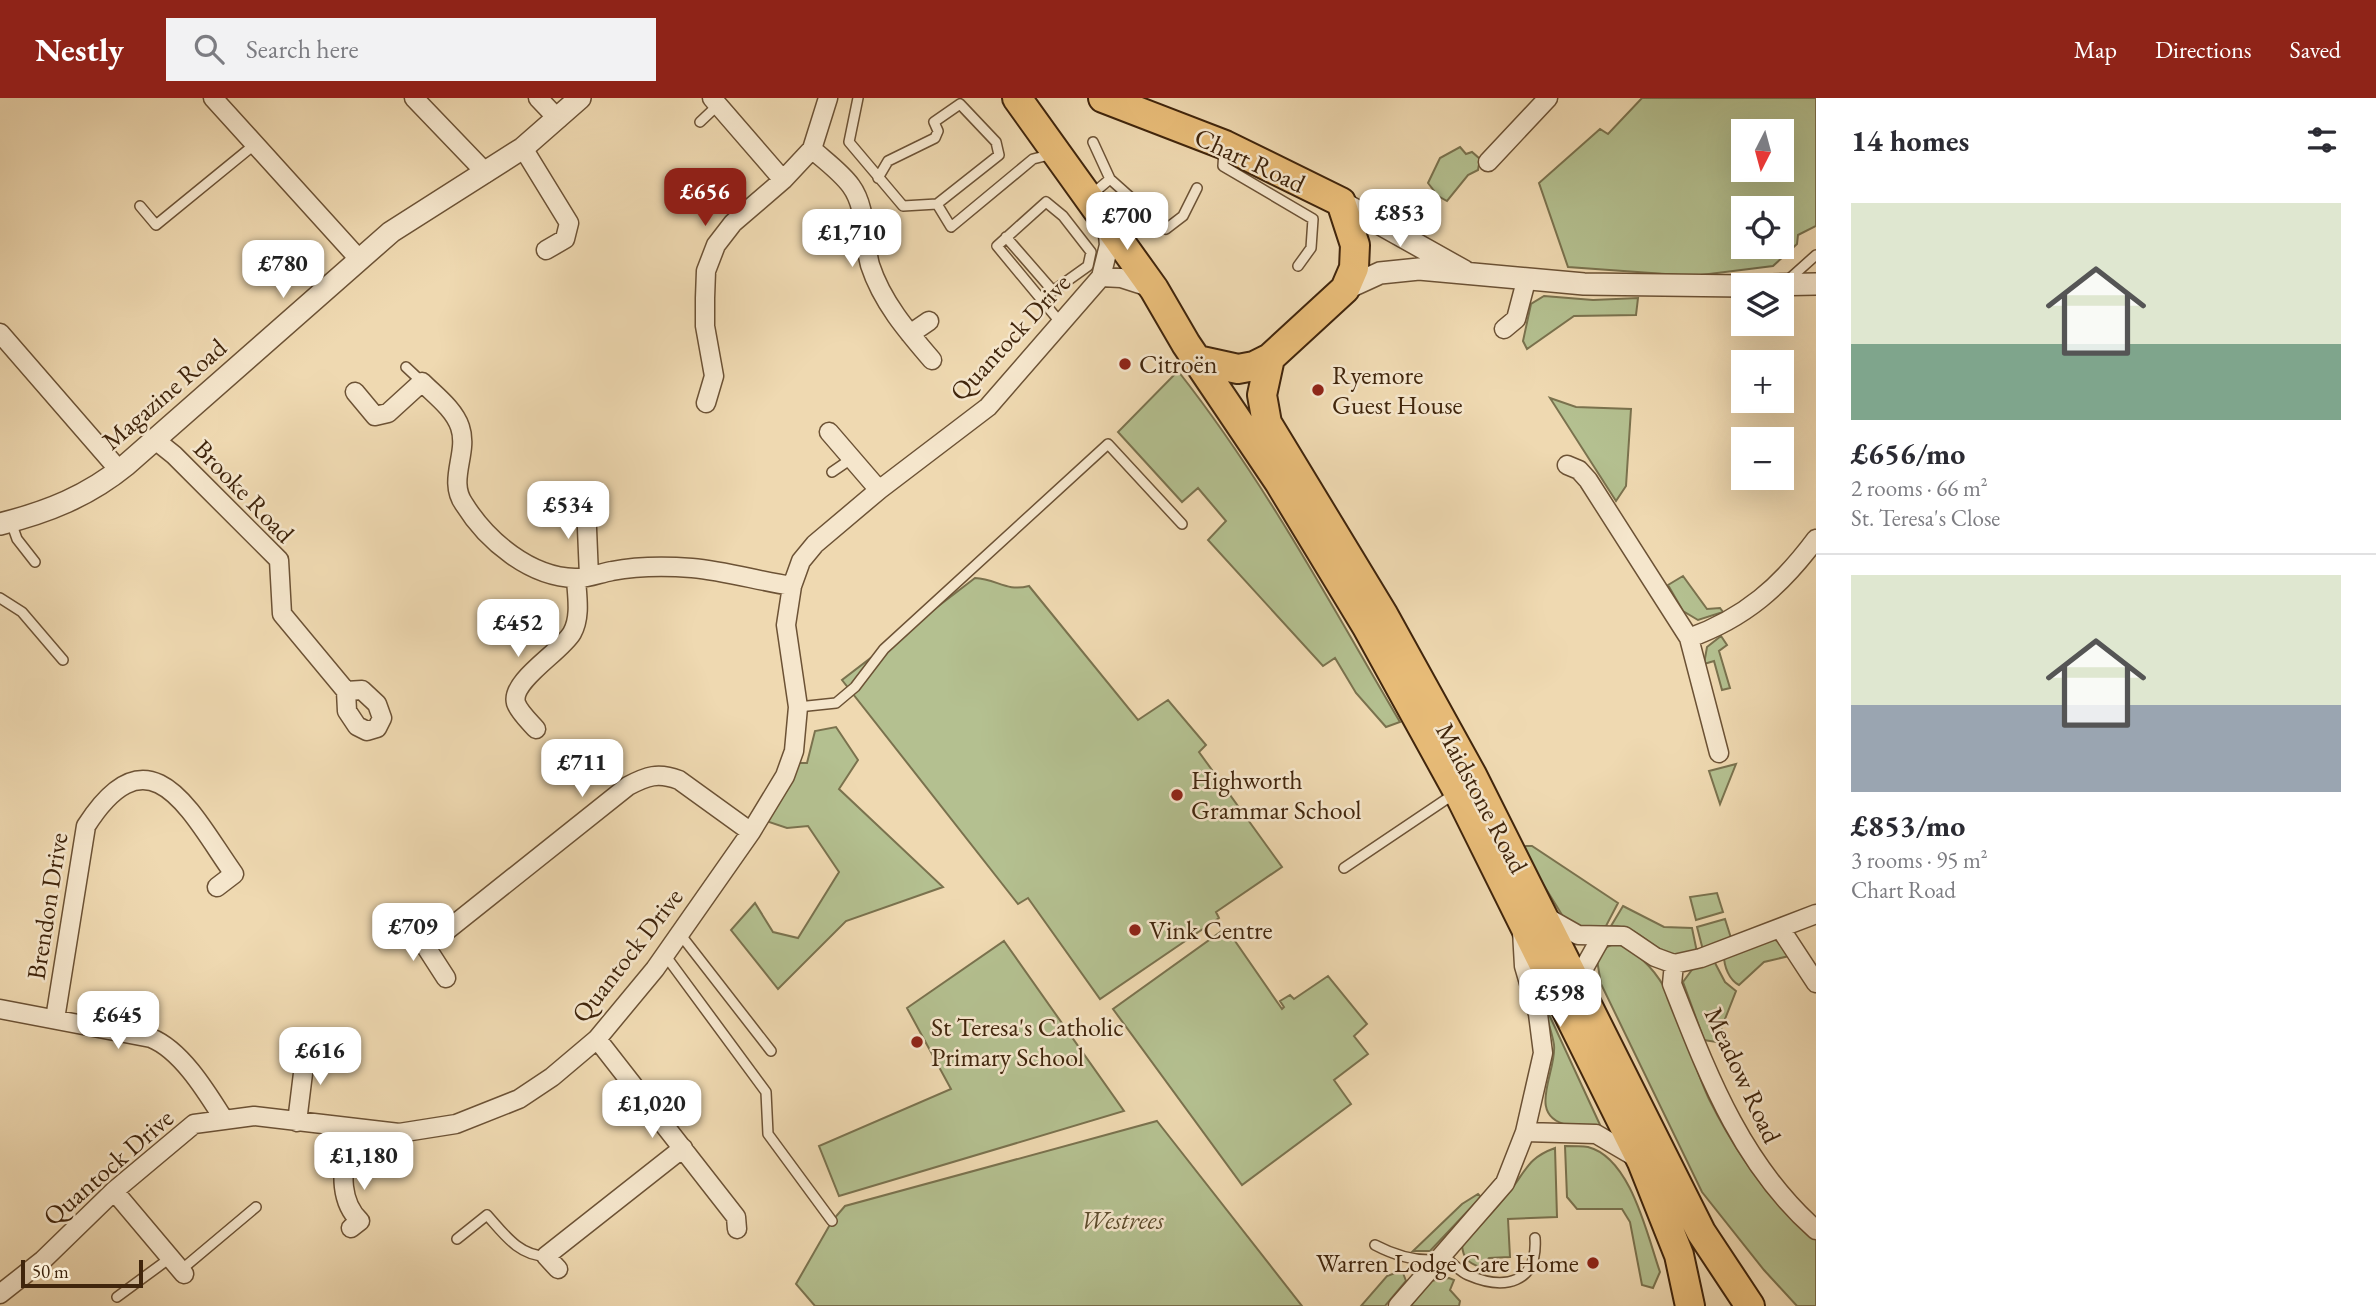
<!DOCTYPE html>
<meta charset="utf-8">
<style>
body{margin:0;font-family:"EB Garamond",serif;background:#f2f2f3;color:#2b2b33;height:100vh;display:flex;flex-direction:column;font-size:26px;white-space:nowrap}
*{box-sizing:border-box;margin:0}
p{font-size:23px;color:#7c7c81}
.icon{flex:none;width:38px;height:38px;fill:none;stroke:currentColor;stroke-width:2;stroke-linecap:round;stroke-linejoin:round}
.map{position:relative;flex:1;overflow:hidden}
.panel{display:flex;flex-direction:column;background:#fff;width:560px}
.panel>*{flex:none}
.needle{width:46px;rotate:186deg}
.tools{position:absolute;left:1731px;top:21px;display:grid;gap:14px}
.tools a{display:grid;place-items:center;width:63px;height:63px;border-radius:0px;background:#fff;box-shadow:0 7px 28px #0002;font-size:35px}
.scale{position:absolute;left:21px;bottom:18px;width:122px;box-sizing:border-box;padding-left:7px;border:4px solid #40250c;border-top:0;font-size:19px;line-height:24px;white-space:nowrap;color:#40250c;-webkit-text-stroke:5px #f5e6cc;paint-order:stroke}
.price{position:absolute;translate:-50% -60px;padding:0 16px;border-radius:14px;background:#fff;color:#222;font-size:23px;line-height:46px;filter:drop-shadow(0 2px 4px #0008)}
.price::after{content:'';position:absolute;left:50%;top:42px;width:21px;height:16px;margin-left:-10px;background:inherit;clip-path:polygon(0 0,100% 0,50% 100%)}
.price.active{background:#8f2418;color:#fff}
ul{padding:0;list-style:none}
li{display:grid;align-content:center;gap:14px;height:371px;padding:0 35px}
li+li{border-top:2px solid #e1e1e2}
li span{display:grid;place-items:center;height:217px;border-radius:0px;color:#555}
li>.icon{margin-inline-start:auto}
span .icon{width:126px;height:126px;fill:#fffc;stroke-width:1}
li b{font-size:30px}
h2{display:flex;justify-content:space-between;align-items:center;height:84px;padding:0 35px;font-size:30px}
header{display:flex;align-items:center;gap:42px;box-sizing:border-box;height:98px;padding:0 35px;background:#8f2418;color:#fff}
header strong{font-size:33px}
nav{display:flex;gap:38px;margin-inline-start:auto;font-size:24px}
.search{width:490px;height:63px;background:#f2f2f3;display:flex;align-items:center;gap:18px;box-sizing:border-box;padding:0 24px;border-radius:0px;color:#7c7c81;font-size:26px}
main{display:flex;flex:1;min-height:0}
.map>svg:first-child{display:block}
.green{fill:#b4c090;stroke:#7a724e;stroke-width:2;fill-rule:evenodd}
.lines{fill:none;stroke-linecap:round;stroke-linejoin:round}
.service-casing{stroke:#6c5235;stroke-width:12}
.minor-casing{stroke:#6c5235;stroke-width:21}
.tertiary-casing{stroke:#6c5235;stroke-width:24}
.primary-casing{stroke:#40250c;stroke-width:32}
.service{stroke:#f5e6cc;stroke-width:9}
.minor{stroke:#f5e6cc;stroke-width:18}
.tertiary{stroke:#f5e6cc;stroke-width:21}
.primary{stroke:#e8bc78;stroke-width:28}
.poi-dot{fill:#8f2418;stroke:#f5e6cc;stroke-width:2.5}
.labels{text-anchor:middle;stroke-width:5;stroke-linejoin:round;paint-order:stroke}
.street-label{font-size:26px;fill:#40250c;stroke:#f5e6cc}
.poi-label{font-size:26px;fill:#40250c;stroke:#f5e6cc;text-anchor:start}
.park-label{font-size:26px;font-style:italic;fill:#5d4c2d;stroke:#f5e6cc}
</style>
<header>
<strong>Nestly</strong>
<div class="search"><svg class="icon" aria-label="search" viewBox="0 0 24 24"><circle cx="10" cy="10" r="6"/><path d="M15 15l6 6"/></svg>Search here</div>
<nav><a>Map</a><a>Directions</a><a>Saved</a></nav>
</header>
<main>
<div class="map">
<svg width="1816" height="1208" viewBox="0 0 1816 1208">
<rect width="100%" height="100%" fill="#efd9b1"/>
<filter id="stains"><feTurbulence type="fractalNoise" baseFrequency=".00286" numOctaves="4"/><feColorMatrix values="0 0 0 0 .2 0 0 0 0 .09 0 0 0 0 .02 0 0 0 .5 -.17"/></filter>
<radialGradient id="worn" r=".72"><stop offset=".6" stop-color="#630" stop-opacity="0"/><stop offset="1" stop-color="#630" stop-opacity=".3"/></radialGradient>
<path class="green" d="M1642,0H1816V128L1798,137L1797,146L1773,168L1693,178L1568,169L1539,85L1600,31L1608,36ZM1743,33H1782V72H1743ZM1743,110H1782V149H1743Z
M1460,49L1466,56L1472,54L1480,61L1478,72L1468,77L1447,103L1438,98L1428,85L1440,60Z
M1544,198L1593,202L1638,200L1636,217L1574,218L1527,251L1523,243L1531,206Z
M1178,273C1264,382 1330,505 1400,624L1386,629L1356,595L1335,560L1323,568L1208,442L1226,423L1198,390L1182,404L1118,334Z
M1550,300L1576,309L1631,311L1626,388L1616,403Z
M1683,478L1707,511L1720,510L1723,514L1698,522L1683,513L1668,487Z
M975,480C997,481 1006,494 1029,488L1138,622L1168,602L1206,647L1199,654L1282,769L1216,814L1219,820L1100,901L1028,800L1018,806L842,582Z
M1721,538L1727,547L1719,553L1730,590L1722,592L1714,563L1704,566L1707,549Z
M836,629L858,662L839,691L943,789L846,823L778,891L731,832L755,805L773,834L798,840L839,774L808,728L787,730L766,723L796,665H807L815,633Z
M1736,666L1720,706L1709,673Z
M1526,748H1532L1618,805L1606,828L1592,832L1567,825L1522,752Z
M1717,795L1723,814L1696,822L1690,799Z
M1623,808L1664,829L1692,830L1697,854C1654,868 1648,827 1611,828Z
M1725,821L1731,840L1703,852L1697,829Z
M1226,830L1282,911L1284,909L1280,903L1290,897L1294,901L1328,878L1367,926L1354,938L1368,956L1334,982L1351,1006L1242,1087L1113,911Z
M1773,841L1780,844L1789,858L1764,864L1739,887C1729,882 1724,868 1724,858Z
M1004,843L1124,1013L839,1098L819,1048L951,991L907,910Z
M1616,845C1677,870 1683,947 1709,1001C1735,1053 1769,1105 1816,1140V1208H1797L1764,1172L1702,1094L1601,886L1597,862L1607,849Z
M1714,863L1725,884L1736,893L1716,944L1704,942L1683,884L1694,869Z
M1534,884L1601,1029C1590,1027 1578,1029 1568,1027C1525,1018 1557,974 1554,947C1551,926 1540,904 1534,884Z
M1157,1023L1302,1208H815L796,1186L832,1123L845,1108Z
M1565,1048C1572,1048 1581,1048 1588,1049C1631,1060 1647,1137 1660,1174L1653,1190L1642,1187L1630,1124L1622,1111H1577L1567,1099Z
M1555,1050L1557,1119L1508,1121L1510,1159L1489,1160L1480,1169C1468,1165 1463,1160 1462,1147C1479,1128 1498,1110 1513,1089C1527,1070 1530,1059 1555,1050Z
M1478,1096L1481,1099L1430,1153H1413L1462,1106Z
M1398,1174L1403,1175L1406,1183L1385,1208H1361L1387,1178Z
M1449,1180L1454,1182L1450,1192L1460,1203L1459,1208H1409L1430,1183Z"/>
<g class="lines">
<defs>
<path id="service" d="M858,0L849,44L903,108L937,106L951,129L1033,61L1053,56
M700,24L718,7
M1093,44L1110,81L1166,131L1183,118L1197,90
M1224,52L1223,68L1313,121L1311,150L1298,168
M878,80L888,63L935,40L938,33L934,24L960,6L996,44L999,57L937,106
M1090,98L1110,81
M140,108L156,127L254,47
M1116,132L1123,115L1137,103
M1006,139L1053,193L1088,168L1091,154L1063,118L1046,104L997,148L1060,224
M1787,183L1816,157
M406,269L422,284
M832,374L851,361
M11,424L17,441L35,464
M0,500L22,514L63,562
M798,609L836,605L855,589L884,551L1108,346L1182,426
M1344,770L1454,696
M680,836L771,953
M665,857L766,994L768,1036L832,1123
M457,1141L487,1117C504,1136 519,1158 546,1158
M1375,1147C1394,1157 1414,1163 1435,1162
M1442,1156C1450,1163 1459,1173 1468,1177C1505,1193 1538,1185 1535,1140
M181,1172L256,1109
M117,1199L170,1160"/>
<path id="minor" d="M213,0L359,161
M414,0L486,75
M538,0L558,21
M712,0L783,82
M523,50L569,125L565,141L546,152
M812,51C824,62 841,74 851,88C867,110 863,141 870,167C882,204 907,233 932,262
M1488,64L1548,0
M1101,179L1121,180L1152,190
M1504,231L1516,221L1526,183
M0,235L119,372
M910,236L929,223
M355,294L375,318L388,315L422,284C435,297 454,311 460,329C469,355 447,382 464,406C487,443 530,479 575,480C587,481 600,475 612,473C638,468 666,468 692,470C725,473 759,483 792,488
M706,305L714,278L705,228V200L706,173L716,147L733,125L783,82L812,51L828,0
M829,334L879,392
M154,341L174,357L279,462L282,516L346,593L347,613L357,628L367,633L377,630L382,620L377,606L362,592L346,593
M1567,367L1579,372L1588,382L1689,540L1719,655
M586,407L589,478
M1689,540C1745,520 1781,488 1816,441
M536,631C530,624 519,614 516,605C510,583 561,554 572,535C581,519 577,498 576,481
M1548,820L1578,837L1624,838L1655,859L1674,866L1701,860L1816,816
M1780,830L1816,885
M399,832L426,849L446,880
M426,849L628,688C647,678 658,674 679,682L751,734
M1674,866L1672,886C1708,977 1741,1066 1816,1132
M1580,890L1584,870L1602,838
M0,911L151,940C181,952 206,993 223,1020
M55,921L86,728C151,626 192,717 234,776L217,789
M597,941L736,1119L737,1131
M297,1024L306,951
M347,1031C345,1062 335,1100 360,1123L351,1130
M1525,1034L1596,1036L1637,1060
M114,1093L184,1176
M558,1171L546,1158L683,1050
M0,1196L43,1162L114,1093L194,1026L254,1018L399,1035L456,1026L519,1001L552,979L597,941L655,871L751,734L785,678L794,653L798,609L786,527L792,488L801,463L815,446L879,392L988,309L1101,179L1109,147L1107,127
M1398,1208L1505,1085L1525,1034L1543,955L1538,916L1524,868L1522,833"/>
<path id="tertiary" d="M1341,104L1464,173
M1772,187L1816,186
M1345,191L1380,175L1419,171L1584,186L1743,188
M0,426C48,414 88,398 126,367L391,134L523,50L580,0"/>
<path id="primary" d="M1017,0L1154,191L1186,246L1279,384L1367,529L1457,692L1642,1064L1679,1157L1690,1208
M1103,0L1225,47L1341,104L1355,147L1354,170L1345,191L1270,260L1254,268L1238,271L1197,262
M1270,260L1262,297L1267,325L1383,516L1472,677L1701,1134L1750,1208"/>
</defs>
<use href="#service" class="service-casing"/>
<use href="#minor" class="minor-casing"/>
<use href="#tertiary" class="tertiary-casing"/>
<use href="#primary" class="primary-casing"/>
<use href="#service" class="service"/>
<use href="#minor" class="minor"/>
<use href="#tertiary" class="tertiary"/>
<use href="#primary" class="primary"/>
</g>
<g class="poi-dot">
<circle cx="1125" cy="266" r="7"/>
<circle cx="1318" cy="292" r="7"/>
<circle cx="1177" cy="697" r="7"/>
<circle cx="1135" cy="832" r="7"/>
<circle cx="917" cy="944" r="7"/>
<circle cx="1593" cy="1165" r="7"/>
</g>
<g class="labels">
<g class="street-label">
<text transform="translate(1250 62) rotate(25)" y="9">Chart Road</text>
<text transform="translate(1010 239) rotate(-47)" y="9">Quantock Drive</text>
<text transform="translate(164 296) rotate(-41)" y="9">Magazine Road</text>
<text transform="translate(244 393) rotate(46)" y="9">Brooke Road</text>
<text transform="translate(1482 700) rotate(62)" y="9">Maidstone Road</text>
<text transform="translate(47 808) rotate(-81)" y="9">Brendon Drive</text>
<text transform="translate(627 857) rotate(-52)" y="9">Quantock Drive</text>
<text transform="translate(1743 977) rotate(65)" y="9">Meadow Road</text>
<text transform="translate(108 1069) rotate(-41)" y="9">Quantock Drive</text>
</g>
<g class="poi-label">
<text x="1139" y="275">Citroën</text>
<text x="1332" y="286">Ryemore<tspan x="1332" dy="30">Guest House</tspan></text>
<text x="1191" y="691">Highworth<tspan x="1191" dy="30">Grammar School</tspan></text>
<text x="1149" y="841">Vink Centre</text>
<text x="931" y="938">St Teresa's Catholic<tspan x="931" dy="30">Primary School</tspan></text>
<text x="1579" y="1174" text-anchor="end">Warren Lodge Care Home</text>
</g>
<g class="park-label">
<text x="1122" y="1131">Westrees</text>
</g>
</g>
<rect width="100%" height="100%" filter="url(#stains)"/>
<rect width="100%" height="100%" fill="url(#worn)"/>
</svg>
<div class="tools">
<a><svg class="needle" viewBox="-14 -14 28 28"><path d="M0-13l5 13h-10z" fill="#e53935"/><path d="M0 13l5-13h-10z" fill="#7c7c81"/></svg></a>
<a><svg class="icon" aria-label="locate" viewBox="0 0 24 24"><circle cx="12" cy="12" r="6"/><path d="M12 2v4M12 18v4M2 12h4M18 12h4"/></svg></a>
<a><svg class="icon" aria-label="layers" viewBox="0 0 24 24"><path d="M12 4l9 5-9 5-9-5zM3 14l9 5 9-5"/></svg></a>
<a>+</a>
<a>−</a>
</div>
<div class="scale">50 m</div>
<b class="price active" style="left:705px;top:130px">£656</b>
<b class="price" style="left:1400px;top:151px">£853</b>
<b class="price" style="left:1127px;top:154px">£700</b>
<b class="price" style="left:852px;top:171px">£1,710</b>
<b class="price" style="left:283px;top:202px">£780</b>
<b class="price" style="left:568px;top:443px">£534</b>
<b class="price" style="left:518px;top:561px">£452</b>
<b class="price" style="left:582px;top:701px">£711</b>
<b class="price" style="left:413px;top:865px">£709</b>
<b class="price" style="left:1560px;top:931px">£598</b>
<b class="price" style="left:118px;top:953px">£645</b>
<b class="price" style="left:320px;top:989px">£616</b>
<b class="price" style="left:652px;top:1042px">£1,020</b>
<b class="price" style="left:364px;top:1094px">£1,180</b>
</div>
<section class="panel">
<h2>14 homes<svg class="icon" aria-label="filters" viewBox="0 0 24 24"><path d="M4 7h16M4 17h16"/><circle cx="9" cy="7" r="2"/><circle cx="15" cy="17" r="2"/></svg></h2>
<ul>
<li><span style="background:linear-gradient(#dfe7d0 65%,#7fa58c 0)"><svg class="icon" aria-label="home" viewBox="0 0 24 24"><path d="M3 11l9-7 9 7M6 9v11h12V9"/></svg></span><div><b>£656/mo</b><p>2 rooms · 66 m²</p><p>St. Teresa's Close</p></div></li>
<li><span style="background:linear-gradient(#dfe7d0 60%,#9aa5b1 0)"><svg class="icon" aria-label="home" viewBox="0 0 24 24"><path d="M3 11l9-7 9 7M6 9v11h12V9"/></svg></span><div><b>£853/mo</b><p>3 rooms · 95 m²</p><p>Chart Road</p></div></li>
</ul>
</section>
</main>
